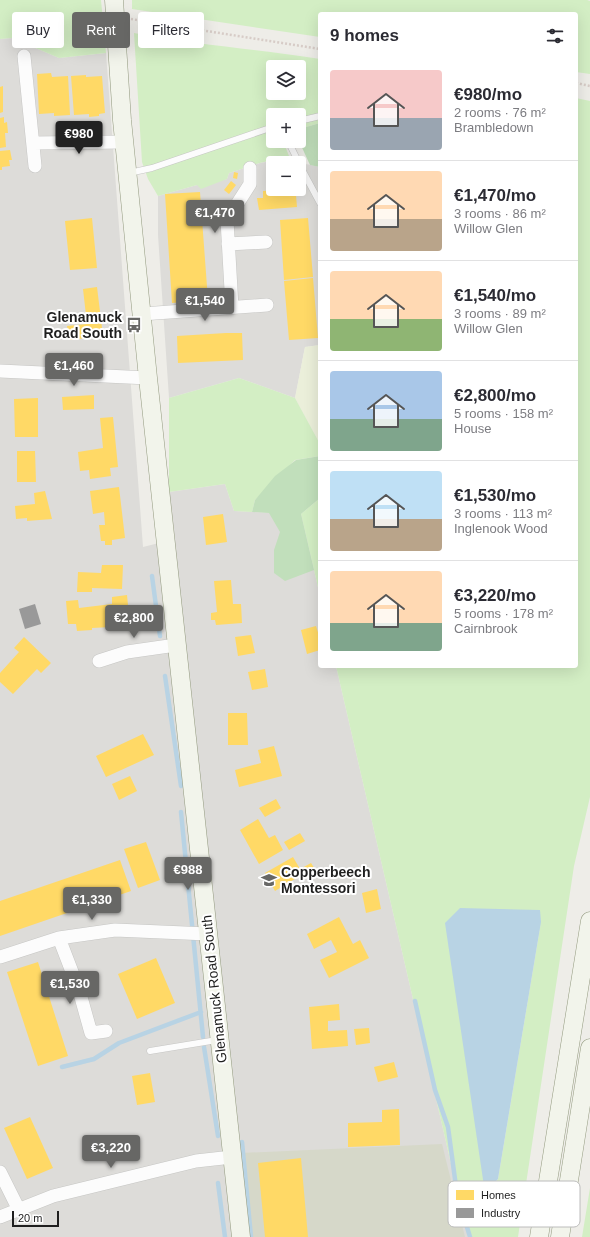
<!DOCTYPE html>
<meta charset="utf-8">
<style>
body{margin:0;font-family:Arial,sans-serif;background:#f2f2f3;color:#2b2b33;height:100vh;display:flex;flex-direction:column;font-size:15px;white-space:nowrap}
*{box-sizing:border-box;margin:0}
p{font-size:13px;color:#7c7c81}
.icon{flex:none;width:22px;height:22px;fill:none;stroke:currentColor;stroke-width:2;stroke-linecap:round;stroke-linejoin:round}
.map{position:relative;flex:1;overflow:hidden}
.drawer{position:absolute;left:318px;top:12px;width:260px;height:656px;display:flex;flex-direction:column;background:#fff;border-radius:4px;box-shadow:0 4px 16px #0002}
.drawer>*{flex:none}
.top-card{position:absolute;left:12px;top:12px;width:246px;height:36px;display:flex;gap:8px}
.buttons{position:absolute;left:266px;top:60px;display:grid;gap:8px}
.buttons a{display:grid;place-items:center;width:40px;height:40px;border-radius:4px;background:#fff;box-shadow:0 4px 16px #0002;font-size:20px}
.scale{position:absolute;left:12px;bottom:10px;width:47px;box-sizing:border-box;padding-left:4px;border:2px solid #1f1f1f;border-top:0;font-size:11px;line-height:14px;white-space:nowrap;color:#1f1f1f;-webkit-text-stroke:3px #fff;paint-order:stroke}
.price{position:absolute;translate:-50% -34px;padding:0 9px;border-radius:4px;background:#676765;color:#fff;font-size:13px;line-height:26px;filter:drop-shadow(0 1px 2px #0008)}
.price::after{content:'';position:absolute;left:50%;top:24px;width:12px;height:9px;margin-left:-6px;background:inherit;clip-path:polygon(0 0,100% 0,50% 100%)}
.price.selected{background:#222;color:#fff}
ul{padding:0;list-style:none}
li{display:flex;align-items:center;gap:12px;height:100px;padding:0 12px}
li+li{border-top:1px solid #e1e1e2}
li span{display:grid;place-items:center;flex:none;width:112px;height:80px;border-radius:4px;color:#555}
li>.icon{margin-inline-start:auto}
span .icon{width:48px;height:48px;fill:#fffc;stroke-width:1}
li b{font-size:17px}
h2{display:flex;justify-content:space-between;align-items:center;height:48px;padding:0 12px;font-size:17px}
.chip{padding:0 14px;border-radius:4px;background:#fff;box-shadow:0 4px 16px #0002;font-size:14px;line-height:36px}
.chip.selected{background:#676765;color:#fff}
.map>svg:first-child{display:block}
.residential{fill:#dddcd9;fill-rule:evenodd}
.construction{fill:#d6d8c9}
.farmland{fill:#ebefda}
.grass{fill:#d3eec4;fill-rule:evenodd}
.forest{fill:#c1dfbb}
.water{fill:#b8d3e4}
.homes{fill:#ffd966}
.industry{fill:#999}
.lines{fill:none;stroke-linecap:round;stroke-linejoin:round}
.stream{stroke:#b8d3e4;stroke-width:4.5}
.lane-casing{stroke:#c6c6c4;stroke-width:7}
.street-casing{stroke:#c6c6c4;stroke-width:14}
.secondary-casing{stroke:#92997e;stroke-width:19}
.path{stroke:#d7ccc7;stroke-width:2.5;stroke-dasharray:2 2;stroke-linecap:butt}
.lane{stroke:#fcfcfc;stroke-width:6}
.street{stroke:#fcfcfc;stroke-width:13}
.secondary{stroke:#f2f4eb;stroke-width:18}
.labels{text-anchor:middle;stroke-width:4;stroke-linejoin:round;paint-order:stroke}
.poi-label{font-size:14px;font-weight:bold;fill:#1f1f1f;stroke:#fff;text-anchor:end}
.street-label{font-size:14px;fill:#1f1f1f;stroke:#fff}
.key{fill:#fff;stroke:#bcbcbc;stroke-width:1}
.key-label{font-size:11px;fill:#1f1f1f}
</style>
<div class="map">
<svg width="590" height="1237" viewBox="0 0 590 1237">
<rect width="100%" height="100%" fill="#eeede8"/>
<path class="residential" d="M12,38L59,58L106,53L143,547L175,539L169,492L225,484L234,511L301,514L320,596V666H336L468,1237H0V39Z
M282,159L320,167V345L305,347L295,398L239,378L169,398L158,235V196L197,185L227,179L229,173L260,163ZM273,163H299V189H273Z"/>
<path class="construction" d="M442,1144L465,1237H249L240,1153Z"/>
<path class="farmland" d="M320,345V444L295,398L305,347Z"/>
<path class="grass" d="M0,0H101L106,53L59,58L12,38L0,39Z
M132,0H587L590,1V74L576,72V14H320V37L132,9Z
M134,33C196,45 258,49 320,59V123L299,129V115H273V141H283L291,161C270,157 248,167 229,173L227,179L201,189L197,185L158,196L148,179L142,162ZM273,67H299V93H273Z
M576,98L590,101V797L574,866L518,1237H468L336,666H576ZM541,922L498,1179L485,1192Z
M239,378L295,398L320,444V456L295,460L255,500L252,512L234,511L225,484L169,492V398Z
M320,498V596L301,514Z
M590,1188V1237H582Z"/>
<path class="forest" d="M320,123V167L310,165L299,141V129Z
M320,456V498L301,514L314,570L285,581L274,573V550L280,532L269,513L252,512L255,500L275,476L296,460Z"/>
<path class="water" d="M460,908L540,910L541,922L498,1179L485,1193L445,923Z"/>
<path class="homes" d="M51,73L52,77L68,76L70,115L54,116V113L39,114L37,74Z
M86,75V77L102,76L105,113L99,114V116L89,117V114L74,115L71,76Z
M3,86V112L0,113V87Z
M4,117V123L7,122L8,133H5L6,147L0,148V118Z
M10,150L12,160H9L10,166L2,167V170H0V151Z
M234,172L238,173L237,179L233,178Z
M231,181L236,185L229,194L224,190Z
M288,189L289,196L296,195L297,207L259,210L257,198H263V191Z
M200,192L208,300L172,303L165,194Z
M92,218L97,268L70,270L65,221Z
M308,218L313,277L284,280L280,220Z
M313,278L318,338L289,340L284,281Z
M97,287L103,336L69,340L67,326L87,324L83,289Z
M226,333H242L243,360L178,363L177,336Z
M94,395V409L63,410L62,397Z
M38,398V437H15L14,399Z
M113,417L118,467L110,468L111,476L90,479L89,470L80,471L78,452L103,448L100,418Z
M17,451H35L36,482H17Z
M119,487L125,538L112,540V545H105V541H101L99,525H105L104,512L93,514L90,491Z
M45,491L52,519L27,521V518L16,519L15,506L35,504L34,493Z
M223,514L227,542L206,545L203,517Z
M102,565H123L122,589L92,588V592H77L78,572L101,573Z
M231,580L233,604H241L242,623L216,625L215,620H211V613L217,612L214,581Z
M127,595L130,626L92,628V630L77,631L76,624H68L66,601L78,600L79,608L112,604V597Z
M316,626L320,639V650L307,654L301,630Z
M251,635L255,653L238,656L235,637Z
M24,637L51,663L41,673L37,669L13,694L0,682V673L19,652L14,648Z
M265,669L268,687L252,690L248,672Z
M228,713H247L248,745H228Z
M143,734L154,755L106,777L96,756Z
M274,746L282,776L239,787L235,770L261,763L258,750Z
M130,776L137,791L119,800L112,784Z
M276,799L281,808L265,817L259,808Z
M258,819L269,838L275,835L283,850L259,864L240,830Z
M300,833L305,841L289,850L284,842Z
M146,842L160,880L138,888L124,849Z
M293,857L303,874L275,891L265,873Z
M120,860L131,891L0,936V901Z
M311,863L318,874L309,879L302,868Z
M377,889L381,909L366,913L362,893Z
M339,917L353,944L360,940L369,958L329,978L320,960L337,952L331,940L314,949L307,934Z
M156,958L175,1003L137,1019L118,974Z
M38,962L68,1056L38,1066L7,972Z
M339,1004L340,1020L328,1021V1031L347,1030L348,1046L312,1049L309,1007Z
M369,1028L370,1043L356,1045L354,1029Z
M394,1062L398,1077L378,1082L374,1067Z
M150,1073L155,1102L137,1105L132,1076Z
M399,1109L400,1145L348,1147V1123L382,1122V1110Z
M30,1117L53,1168L27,1179L4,1128Z
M301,1158L308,1237H265L258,1163Z"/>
<path class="industry" d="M35,604L41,624L25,629L19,609Z"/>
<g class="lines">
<path class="stream" d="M152,576L160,636
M165,676L181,786
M181,812L203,1037
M415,1001L435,1090L448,1127L457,1194L470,1237
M204,1047L218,1136
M62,1067L94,1059L119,1043L201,1012
M242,1142L251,1237
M218,1183L225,1237"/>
<defs>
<path id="lane" d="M299,121L320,116
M288,141L299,163
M299,164L320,203
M129,173L152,168L273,127
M150,1051L217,1040"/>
<path id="street" d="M24,56L35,166
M33,143L124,142
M228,244L266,242
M232,307L227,220L250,184V168
M142,314L267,305
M0,371L148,378
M99,661L127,652L176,645
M59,938L79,990L91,1033L106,1031
M0,957L59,938L115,930L208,934
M0,1172L18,1208
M0,1217L53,1196L196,1161L232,1157"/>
<path id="secondary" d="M114,0L122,120L148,378L241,1237
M539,1237L590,921
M560,1237L590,1048"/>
</defs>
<use href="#lane" class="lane-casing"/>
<use href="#street" class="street-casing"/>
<use href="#secondary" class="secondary-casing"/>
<path class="path" d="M131,19L320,49
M576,83L590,86"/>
<use href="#lane" class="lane"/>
<use href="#street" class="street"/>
<use href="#secondary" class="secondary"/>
</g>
<defs>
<symbol id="bus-bare" viewBox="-9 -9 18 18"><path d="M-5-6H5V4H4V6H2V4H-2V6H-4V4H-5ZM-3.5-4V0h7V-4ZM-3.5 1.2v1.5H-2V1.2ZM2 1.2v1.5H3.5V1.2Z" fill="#676765" stroke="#fff" stroke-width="2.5" paint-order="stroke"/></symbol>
<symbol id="school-bare" viewBox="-9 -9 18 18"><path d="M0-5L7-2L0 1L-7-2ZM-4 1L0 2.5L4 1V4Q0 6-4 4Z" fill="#676765" stroke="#fff" stroke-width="2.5" paint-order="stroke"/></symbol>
</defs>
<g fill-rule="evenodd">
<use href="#bus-bare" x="123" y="314" width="22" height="22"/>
<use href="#school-bare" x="258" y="869" width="22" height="22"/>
</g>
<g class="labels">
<g class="poi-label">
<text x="122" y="322">Glenamuck<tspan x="122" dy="16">Road South</tspan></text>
<text x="281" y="877" text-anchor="start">Copperbeech<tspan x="281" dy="16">Montessori</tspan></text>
</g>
<g class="street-label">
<text transform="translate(214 989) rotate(-96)" y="5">Glenamuck Road South</text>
</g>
</g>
<rect x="448" y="1181" width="132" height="46" rx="6" class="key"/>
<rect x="456" y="1190" width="18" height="10" fill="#ffd966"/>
<rect x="456" y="1208" width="18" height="10" fill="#999"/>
<g class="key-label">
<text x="481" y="1199">Homes</text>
<text x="481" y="1217">Industry</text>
</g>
</svg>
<div class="buttons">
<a><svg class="icon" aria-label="layers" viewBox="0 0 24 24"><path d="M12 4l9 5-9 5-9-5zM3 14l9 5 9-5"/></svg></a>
<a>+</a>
<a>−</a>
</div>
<div class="scale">20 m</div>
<b class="price selected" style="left:79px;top:155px">€980</b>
<b class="price" style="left:215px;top:234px">€1,470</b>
<b class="price" style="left:205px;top:322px">€1,540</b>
<b class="price" style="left:74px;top:387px">€1,460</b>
<b class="price" style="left:134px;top:639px">€2,800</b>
<b class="price" style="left:188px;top:891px">€988</b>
<b class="price" style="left:92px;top:921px">€1,330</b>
<b class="price" style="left:70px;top:1005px">€1,530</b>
<b class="price" style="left:111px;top:1169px">€3,220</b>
<div class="top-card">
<a class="chip">Buy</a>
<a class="chip selected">Rent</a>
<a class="chip">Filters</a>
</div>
<section class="drawer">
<h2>9 homes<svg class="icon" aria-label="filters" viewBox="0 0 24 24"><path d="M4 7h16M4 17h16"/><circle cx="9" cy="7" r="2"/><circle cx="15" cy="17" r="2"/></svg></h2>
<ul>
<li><span style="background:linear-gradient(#f6c9c9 60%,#9aa5b1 0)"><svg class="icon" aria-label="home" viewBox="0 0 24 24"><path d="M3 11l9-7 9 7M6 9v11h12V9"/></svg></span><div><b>€980/mo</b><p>2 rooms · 76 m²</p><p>Brambledown</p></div></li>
<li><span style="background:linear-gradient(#ffd9b3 60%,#b9a48a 0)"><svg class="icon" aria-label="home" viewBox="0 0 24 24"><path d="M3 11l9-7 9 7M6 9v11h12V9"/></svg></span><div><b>€1,470/mo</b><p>3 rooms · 86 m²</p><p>Willow Glen</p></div></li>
<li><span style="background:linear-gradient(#ffd9b3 60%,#8fb573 0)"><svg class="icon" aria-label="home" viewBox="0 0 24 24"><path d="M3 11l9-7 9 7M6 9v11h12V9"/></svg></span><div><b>€1,540/mo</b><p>3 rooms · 89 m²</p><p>Willow Glen</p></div></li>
<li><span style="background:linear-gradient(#a9c7e8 60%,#7fa58c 0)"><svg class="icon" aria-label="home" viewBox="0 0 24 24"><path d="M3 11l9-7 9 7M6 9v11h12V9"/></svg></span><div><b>€2,800/mo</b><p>5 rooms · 158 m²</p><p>House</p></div></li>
<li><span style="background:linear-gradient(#bfe0f5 60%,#b9a48a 0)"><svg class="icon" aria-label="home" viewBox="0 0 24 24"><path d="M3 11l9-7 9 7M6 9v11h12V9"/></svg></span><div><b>€1,530/mo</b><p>3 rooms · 113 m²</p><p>Inglenook Wood</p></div></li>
<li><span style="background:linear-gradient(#ffd9b3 65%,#7fa58c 0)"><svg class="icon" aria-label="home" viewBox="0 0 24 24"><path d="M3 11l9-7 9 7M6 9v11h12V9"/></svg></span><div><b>€3,220/mo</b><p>5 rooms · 178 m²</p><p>Cairnbrook</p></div></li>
</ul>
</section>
</div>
